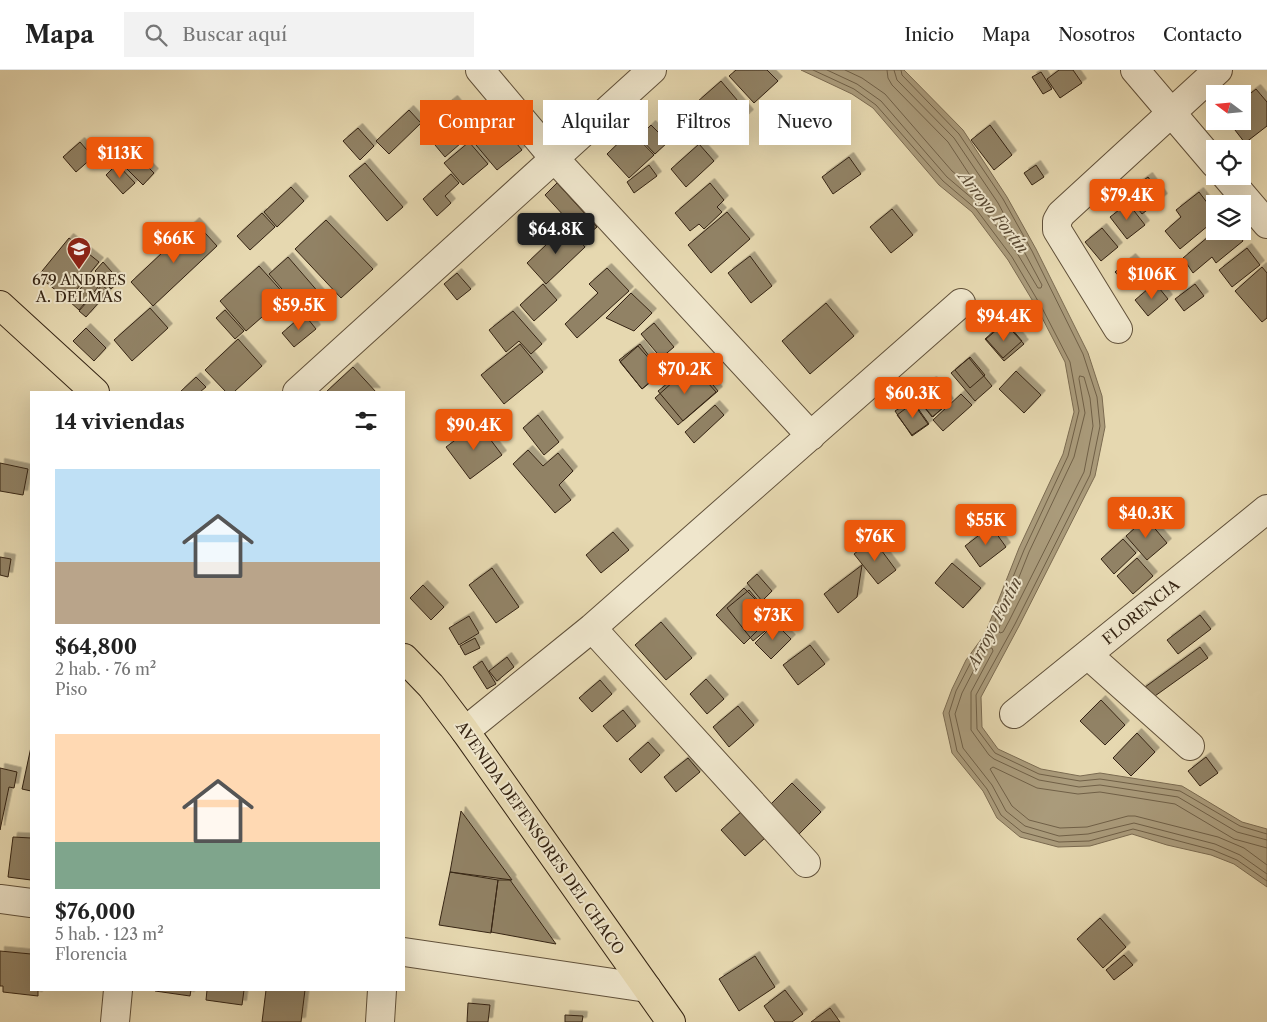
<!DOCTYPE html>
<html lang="es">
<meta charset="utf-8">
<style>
body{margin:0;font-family:"Libre Caslon Text",serif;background:#f2f2f2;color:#222;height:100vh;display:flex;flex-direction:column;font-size:19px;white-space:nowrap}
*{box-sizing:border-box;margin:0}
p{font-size:16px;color:#767676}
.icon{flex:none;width:28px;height:28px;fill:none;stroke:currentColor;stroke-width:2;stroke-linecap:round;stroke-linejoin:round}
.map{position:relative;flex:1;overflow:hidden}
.sheet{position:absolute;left:30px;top:321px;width:375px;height:600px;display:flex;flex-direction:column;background:#fff;border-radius:0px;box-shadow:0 5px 20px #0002}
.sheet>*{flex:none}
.top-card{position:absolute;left:420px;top:30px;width:475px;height:45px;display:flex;gap:10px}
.needle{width:32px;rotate:286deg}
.tools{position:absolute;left:1206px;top:15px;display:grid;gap:10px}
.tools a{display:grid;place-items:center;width:45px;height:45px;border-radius:0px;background:#fff;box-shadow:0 5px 20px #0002;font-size:25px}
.price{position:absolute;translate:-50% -42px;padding:0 11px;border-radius:5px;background:#ea580c;color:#fff;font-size:16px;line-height:32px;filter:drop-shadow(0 1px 2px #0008)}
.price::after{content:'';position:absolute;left:50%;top:30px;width:15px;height:11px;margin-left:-8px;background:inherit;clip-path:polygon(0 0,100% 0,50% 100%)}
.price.current{background:#222;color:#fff}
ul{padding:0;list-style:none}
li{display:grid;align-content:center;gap:10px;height:265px;padding:0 25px}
li span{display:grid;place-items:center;height:155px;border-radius:0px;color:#555}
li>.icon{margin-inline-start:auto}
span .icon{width:90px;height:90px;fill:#fffc;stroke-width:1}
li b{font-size:21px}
h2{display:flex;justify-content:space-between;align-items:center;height:60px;padding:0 25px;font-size:21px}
.pill{padding:0 18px;border-radius:0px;background:#fff;box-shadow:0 5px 20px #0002;font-size:18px;line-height:45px}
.pill.current{background:#ea580c;color:#fff}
header{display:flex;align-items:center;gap:30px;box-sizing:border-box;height:70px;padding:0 25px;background:#fff;border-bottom:1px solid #e0e0e0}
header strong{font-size:24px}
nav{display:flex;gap:28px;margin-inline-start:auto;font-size:18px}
.search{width:350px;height:45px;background:#f2f2f2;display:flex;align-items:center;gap:12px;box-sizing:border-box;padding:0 18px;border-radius:0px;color:#767676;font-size:19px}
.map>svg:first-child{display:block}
.water{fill:#aa9b7b;stroke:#7b6b51}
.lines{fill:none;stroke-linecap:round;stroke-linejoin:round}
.shore{stroke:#706047;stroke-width:1}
.building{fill:#918265;stroke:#352413;filter:url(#shadow)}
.minor-casing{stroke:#61513a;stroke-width:30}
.major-casing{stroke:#352413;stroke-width:30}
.minor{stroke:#efe6cc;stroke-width:28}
.major{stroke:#e6d8b0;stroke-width:28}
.labels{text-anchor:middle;stroke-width:4;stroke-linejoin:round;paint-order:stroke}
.poi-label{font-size:15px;fill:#352413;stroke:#efe6cc}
.street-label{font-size:15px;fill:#352413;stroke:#efe6cc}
.water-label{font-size:16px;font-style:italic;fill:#584832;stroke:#efe6cc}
</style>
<header>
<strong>Mapa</strong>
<div class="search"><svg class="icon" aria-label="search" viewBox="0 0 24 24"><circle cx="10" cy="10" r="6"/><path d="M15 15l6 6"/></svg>Buscar aquí</div>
<nav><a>Inicio</a><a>Mapa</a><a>Nosotros</a><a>Contacto</a></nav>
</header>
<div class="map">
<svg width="1267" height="952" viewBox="0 0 1267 952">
<defs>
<filter id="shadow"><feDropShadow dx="4.5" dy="-4.5" stdDeviation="0" flood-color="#0004"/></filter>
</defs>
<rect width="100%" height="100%" fill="#e6d8b0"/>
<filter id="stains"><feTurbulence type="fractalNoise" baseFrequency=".004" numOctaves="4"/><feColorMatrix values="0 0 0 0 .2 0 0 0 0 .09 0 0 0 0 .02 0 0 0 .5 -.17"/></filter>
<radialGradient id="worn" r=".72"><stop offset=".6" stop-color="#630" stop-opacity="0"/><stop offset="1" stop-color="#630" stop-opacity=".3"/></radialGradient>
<path class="water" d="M801,0H904L963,60L1007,127L1036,179L1088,283L1102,326L1105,357L1095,406L1019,556L981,627L982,657L998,679L1041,699L1080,706L1100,703L1182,716L1242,752L1267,759V817L1234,794L1211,785L1167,775L1132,764L1090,776L1058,777L1020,767L997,748L983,721L952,683L943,643L952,619L966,590L985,564L1019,478L1063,384L1074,342L1065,292L1037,238L1008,190L972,142L939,115L873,38L852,24Z"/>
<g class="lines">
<path class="shore" d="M813,0L854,19L876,35L943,111L976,139L1012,187L1041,236L1070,292L1079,341L1068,386L1024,480L989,566L971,592L956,621L949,643L957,681L987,719L1001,745L1022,762L1059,772L1089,771L1133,759L1213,780L1237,790L1267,811
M827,0L857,14L881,31L947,107L980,135L1017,183L1038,218H1041L1042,215L998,133L954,68L897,10L894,0
M845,0L862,8L885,24L952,101L974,119H977V116L948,72L892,15L888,8L887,0
M901,0L902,5L959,64L1003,129L1032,181L1083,284L1097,327L1100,356L1090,405L1015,554L976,625L977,659L995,683L1039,704L1080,711L1100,709L1180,721L1240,756L1267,764
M1080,306L1084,307L1090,328L1093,356L1084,402L1009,551L1003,562L1000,563L998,560L1029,482L1074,387L1085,343L1079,309Z
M1267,770L1237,762L1178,727L1100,715L1079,717L1039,710L994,689L989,685L971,660V622L993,581L992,578H988L976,596L962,623L955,644L963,678L992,715L1006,741L1025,756L1059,766L1088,764L1134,753L1215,774L1240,785L1267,804
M1267,778L1234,769L1175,734L1100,722L1078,724L1037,718L993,697L990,699L1012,736L1029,750L1060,758L1087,757L1128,746H1135L1218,767L1244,778L1267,795"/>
</g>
<path class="building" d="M736,0H767L778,11L754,33L729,6Z
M1059,0H1073L1082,13L1060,28L1047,9Z
M1041,2L1052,19L1043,24L1032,7Z
M721,11L749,44L725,65L697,32Z
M1256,19L1267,32V56L1245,73L1228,51H1242V30Z
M453,30L477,59L445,87L420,57Z
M409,40L421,53L389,84L376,71Z
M495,48L522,80L497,100L471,69Z
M651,55L668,72L655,84L639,67Z
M990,55L1012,85L994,100L971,70Z
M358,58L374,76L360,90L343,71Z
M631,61L654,85L629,108L607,84Z
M80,72L93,87L76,102L63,87Z
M469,72L488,94L463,115L444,93Z
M699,74L714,91L686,117L671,99Z
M131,80L154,103L143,115L120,92Z
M849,87L861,104L833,124L822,107Z
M365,93L403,137L387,151L349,106Z
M117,94L135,113L123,124L106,105Z
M649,95L657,106L634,123L627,112Z
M1036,95L1044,107L1032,115L1024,103Z
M451,104L459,113L445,126L451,133L437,146L423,129Z
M1148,107L1163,128L1142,144L1126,123Z
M557,113L597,157L584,168L545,125Z
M710,113L724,130L717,137L722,142L704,159L699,154L690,161L675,143Z
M291,117L304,131L277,157L264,142Z
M1199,122L1215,143V150L1180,179L1165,161L1181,147L1176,140Z
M1128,133L1145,155L1127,169L1110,147Z
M892,139L913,165L891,183L870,157Z
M727,142L750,169L711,203L688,175Z
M262,143L275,157L250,180L237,166Z
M326,150L373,199L341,228L295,179Z
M195,152L217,176L153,236L131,212Z
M566,156L585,177L546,214L527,193Z
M1102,158L1118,177L1101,191L1085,172Z
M1215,161H1235L1243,171L1216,193L1212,187L1193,203L1183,188Z
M69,168L99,192L68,230L38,206Z
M1247,178L1260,195L1232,217L1219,200Z
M750,186L772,216L751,233L728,203Z
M288,187L320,224L301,241L269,204Z
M1131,188L1146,205L1131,219L1115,202Z
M103,192L120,211L111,219L95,201Z
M259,196L286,226L246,261L220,231Z
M1262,197L1267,203V248L1262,252L1235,221Z
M607,198L629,221L577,268L565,254L598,223L589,214Z
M457,203L471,219L457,230L444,214Z
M90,208L99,216L79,240L69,231Z
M1155,213L1168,229L1148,246L1135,230Z
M543,214L557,230L534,251L520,235Z
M1195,214L1204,226L1184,241L1175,229Z
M102,215L109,221L86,247L79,241Z
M631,223L652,243L634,261L606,248Z
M826,233L854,266L810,304L782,271Z
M150,238L168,258L132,291L114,270Z
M225,240L244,261L235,269L216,248Z
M513,241L542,274L531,284L519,271L506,282L489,260Z
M304,244L316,259L294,277L282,263Z
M1004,252L1024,274L1004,291L985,269Z
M1006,252L1022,271L1003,288L986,269Z
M654,253L674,277L661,288L641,264Z
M86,258L106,278L94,291L73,271Z
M238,269L262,296L234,322H226L205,300Z
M520,274L543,302L504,334L481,305Z
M640,274L662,303L642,319L619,290Z
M638,276L661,302L642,319L620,292Z
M970,287L985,305L970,318L955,300Z
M969,288L992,316L975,331L951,303Z
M694,292L718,321L683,351L658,321Z
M692,295L716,322L678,355L655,328Z
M353,297L376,322H326Z
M1016,301L1041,325L1024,343L999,319Z
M196,307L206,317L200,322H180Z
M932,311L949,333L932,347L915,325Z
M931,316L947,334L933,347L917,329Z
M961,324L972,335L943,361L933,350Z
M912,330L929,354L912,366L895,341Z
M913,333L928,354L912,365L897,345Z
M715,335L724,345L694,373L685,362Z
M538,345L559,372L544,385L523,358Z
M478,353L502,385L470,409L446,377Z
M528,380L543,396L558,383L573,401L559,415L571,430L555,443L513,394Z
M0,393L28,399L23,425L0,421Z
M1146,448L1167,473L1147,490L1126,466Z
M991,456L1006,477L980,497L965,476Z
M613,462L629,480L601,503L586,485Z
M873,469L896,500L878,514L854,484Z
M1123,469L1136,483L1114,504L1101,489Z
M0,487L11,489L8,507L0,505Z
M1137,488L1153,506L1133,524L1117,506Z
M952,493L981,518L963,538L935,513Z
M862,495L857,527L838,543L824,524Z
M492,498L519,537L496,553L469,515Z
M757,504L772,521L762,531L747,513Z
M423,515L444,537L431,550L410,528Z
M744,518L772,546L744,574L716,545Z
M749,520L776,552L753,571L727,538Z
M1200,545L1211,559L1178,584L1167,570Z
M469,546L479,563L459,575L449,558Z
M661,552L692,588L666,610L635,575Z
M775,553L791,569L771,589L755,573Z
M475,568L480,578L465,585L460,576Z
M810,575L825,594L798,615L783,595Z
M1200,577L1208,588L1148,631L1141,620Z
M507,587L514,597L497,611L489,601Z
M482,591L496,614L487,619L473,597Z
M706,609L724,629L707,644L690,624Z
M600,610L612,624L592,642L579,628Z
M1101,630L1125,655L1105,675L1080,651Z
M738,636L754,655L729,677L713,657Z
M623,640L636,656L617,672L603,656Z
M1137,663L1155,682L1131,706L1113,688Z
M648,672L660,685L641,703L629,689Z
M31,677V721L22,719Z
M1206,687L1218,703L1200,716L1188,701Z
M688,688L700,702L676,722L664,707Z
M0,698L17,702L14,718L9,717L0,760Z
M792,713L821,742L793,770L764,741Z
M461,741L512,810L450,802Z
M741,742L765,768L745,786L721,760Z
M13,767L31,768V810L8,807Z
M450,802L498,810L491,863L439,855Z
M498,810H510L556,874L491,862Z
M1100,848L1126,877L1103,898L1077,869Z
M0,881L31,884V920H38V926L3,922V916H0Z
M1124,885L1133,895L1114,910L1106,900Z
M755,886L775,917L739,941L719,909Z
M155,920H191L190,926L155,921Z
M207,920H244L242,935L206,930Z
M266,920H305L301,952H262Z
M785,920L803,944L792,952H775L764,936Z
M468,933L490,935L488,952H467Z
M830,938L840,952H811Z
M565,945L583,946L582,952H565Z"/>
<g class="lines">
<defs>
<path id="minor" d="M480,0L554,88L811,366
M1135,0L1215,94
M1226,106L1267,154
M1118,259L1057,160V151L1061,144L1218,0
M297,322L652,0
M592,558L806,793
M1088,585L1190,676
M1014,644L1267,439
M465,661L592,558L961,233
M0,829L31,833
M404,882L647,918
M115,952L118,920
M380,952L382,920"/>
<path id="major" d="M0,235L95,322
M404,588L431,616L465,661L671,952"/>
</defs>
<use href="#minor" class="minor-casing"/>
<use href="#major" class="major-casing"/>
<use href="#minor" class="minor"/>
<use href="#major" class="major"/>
</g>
<defs>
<symbol id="school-pin" viewBox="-11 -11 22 30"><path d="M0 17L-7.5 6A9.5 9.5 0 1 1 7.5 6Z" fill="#8f2418" stroke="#efe6cc"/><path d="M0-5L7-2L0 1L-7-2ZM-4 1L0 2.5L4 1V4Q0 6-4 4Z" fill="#fff"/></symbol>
</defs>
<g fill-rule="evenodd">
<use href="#school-pin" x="65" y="165" width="28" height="38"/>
</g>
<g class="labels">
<g class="poi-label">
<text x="79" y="215">679 ANDRES<tspan x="79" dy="17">A. DELMAS</tspan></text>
</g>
<g class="street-label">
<text transform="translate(1141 542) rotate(-39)" y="5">FLORENCIA</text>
<text transform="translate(540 768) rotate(55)" y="5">AVENIDA DEFENSORES DEL CHACO</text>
</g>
<g class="water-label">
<text transform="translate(994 142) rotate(51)" y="6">Arroyo Fortín</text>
<text transform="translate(994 553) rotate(-63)" y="6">Arroyo Fortín</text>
</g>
</g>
<rect width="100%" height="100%" filter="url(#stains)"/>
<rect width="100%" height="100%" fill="url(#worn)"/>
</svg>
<div class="tools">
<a><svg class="needle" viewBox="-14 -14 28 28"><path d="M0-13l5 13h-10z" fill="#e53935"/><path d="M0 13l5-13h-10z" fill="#767676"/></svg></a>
<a><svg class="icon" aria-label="locate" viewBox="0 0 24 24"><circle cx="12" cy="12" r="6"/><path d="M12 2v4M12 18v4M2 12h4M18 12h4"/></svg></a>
<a><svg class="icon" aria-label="layers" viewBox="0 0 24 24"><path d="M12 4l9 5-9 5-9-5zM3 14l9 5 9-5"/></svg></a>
</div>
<b class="price" style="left:120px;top:109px">$113K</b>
<b class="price" style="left:1127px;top:151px">$79.4K</b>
<b class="price current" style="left:556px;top:185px">$64.8K</b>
<b class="price" style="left:174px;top:194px">$66K</b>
<b class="price" style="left:1152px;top:230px">$106K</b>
<b class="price" style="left:299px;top:261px">$59.5K</b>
<b class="price" style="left:1004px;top:272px">$94.4K</b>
<b class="price" style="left:685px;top:325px">$70.2K</b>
<b class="price" style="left:913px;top:349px">$60.3K</b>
<b class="price" style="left:474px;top:381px">$90.4K</b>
<b class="price" style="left:1146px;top:469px">$40.3K</b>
<b class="price" style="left:986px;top:476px">$55K</b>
<b class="price" style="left:875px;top:492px">$76K</b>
<b class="price" style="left:773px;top:571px">$73K</b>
<div class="top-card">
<a class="pill current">Comprar</a>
<a class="pill">Alquilar</a>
<a class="pill">Filtros</a>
<a class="pill">Nuevo</a>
</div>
<section class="sheet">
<h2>14 viviendas<svg class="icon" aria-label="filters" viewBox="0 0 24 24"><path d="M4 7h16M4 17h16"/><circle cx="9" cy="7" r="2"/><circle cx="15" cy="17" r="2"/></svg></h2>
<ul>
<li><span style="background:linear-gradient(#bfe0f5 60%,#b9a48a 0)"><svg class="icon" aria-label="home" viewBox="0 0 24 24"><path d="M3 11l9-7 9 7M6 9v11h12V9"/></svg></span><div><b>$64,800</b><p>2 hab. · 76 m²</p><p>Piso</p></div></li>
<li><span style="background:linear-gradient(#ffd9b3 70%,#7fa58c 0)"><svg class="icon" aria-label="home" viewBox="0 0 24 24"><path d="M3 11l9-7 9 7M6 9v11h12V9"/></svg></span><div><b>$76,000</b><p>5 hab. · 123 m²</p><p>Florencia</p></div></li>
</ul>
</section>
</div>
